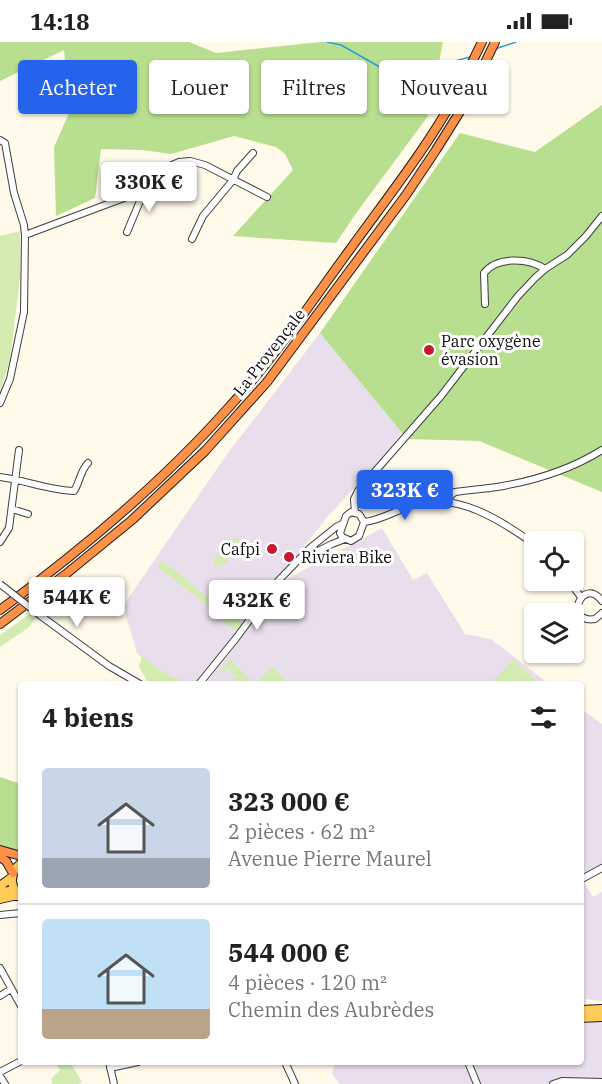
<!DOCTYPE html>
<html lang="fr">
<meta charset="utf-8">
<style>
body{margin:0;font-family:"IBM Plex Serif",serif;background:#f2f2f2;color:#222;height:100vh;display:flex;flex-direction:column;font-size:22px;white-space:nowrap}
*{box-sizing:border-box;margin:0}
p{font-size:20px;color:#767676}
.icon{flex:none;width:33px;height:33px;fill:none;stroke:currentColor;stroke-width:2;stroke-linecap:round;stroke-linejoin:round}
.map{position:relative;flex:1;overflow:hidden}
.drawer{position:absolute;left:18px;top:639px;width:566px;height:384px;display:flex;flex-direction:column;background:#fff;border-radius:6px;box-shadow:0 2px 4px #0004}
.drawer>*{flex:none}
.top-card{position:absolute;left:18px;top:18px;width:567px;height:54px;display:flex;gap:12px}
.controls{position:absolute;left:524px;top:489px;display:grid;gap:12px}
.controls a{display:grid;place-items:center;width:60px;height:60px;border-radius:6px;background:#fff;box-shadow:0 2px 4px #0004;font-size:30px}
.price{position:absolute;translate:-50% -51px;padding:0 14px;border-radius:6px;background:#fff;color:#222;font-size:20px;line-height:39px;filter:drop-shadow(0 2px 3px #0008)}
.price::after{content:'';position:absolute;left:50%;top:36px;width:18px;height:14px;margin-left:-9px;background:inherit;clip-path:polygon(0 0,100% 0,50% 100%)}
.price.current{background:#2563eb;color:#fff}
ul{padding:0;list-style:none}
li{display:flex;align-items:center;gap:18px;height:150px;padding:0 24px}
li+li{border-top:2px solid #e0e0e0}
li span{display:grid;place-items:center;flex:none;width:168px;height:120px;border-radius:6px;color:#555}
li>.icon{margin-inline-start:auto}
span .icon{width:72px;height:72px;fill:#fffc;stroke-width:1}
li b{font-size:26px}
h2{display:flex;justify-content:space-between;align-items:center;height:72px;padding:0 24px;font-size:26px}
.pill{padding:0 21px;border-radius:6px;background:#fff;box-shadow:0 2px 4px #0004;font-size:21px;line-height:54px}
.pill.current{background:#2563eb;color:#fff}
.status{display:flex;justify-content:space-between;align-items:center;height:42px;padding:0 30px;background:#fff;direction:ltr}
.status svg{height:16px;fill:currentColor}
.map>svg:first-child{display:block}
.industrial{fill:#e9dfec}
.green{fill:#d4ecb1}
.forest{fill:#b8de8f}
.lines{fill:none;stroke-linecap:round;stroke-linejoin:round}
.stream{stroke:#2c9ed8;stroke-width:1.5}
.minor-casing{stroke:#3f3f3f;stroke-width:8}
.major-casing{stroke:#1d1d1d;stroke-width:10}
.highway-casing{stroke:#1d1d1d;stroke-width:10}
.minor{stroke:#fff;stroke-width:6}
.major{stroke:#ffcc5a;stroke-width:8}
.highway{stroke:#ff9048;stroke-width:8}
.minor-bridge-casing{stroke:#3f3f3f;stroke-width:8;stroke-linecap:butt}
.minor-bridge{stroke:#fff;stroke-width:6}
.poi-dot{fill:#c6192d;stroke:#fff;stroke-width:2}
.labels{text-anchor:middle;stroke-width:6;stroke-linejoin:round;paint-order:stroke}
.poi-label{font-size:16px;fill:#0c0c0c;stroke:#fff;text-anchor:start}
.street-label{font-size:16px;fill:#0c0c0c;stroke:#fff}
</style>
<div class="status"><b>14:18</b><svg viewBox="0 0 49 12"><path d="M0 12V9h3v3zM5 12V6h3v6zM10 12V3h3v9zM15 12V0h3v12zM26 1h20v11H26zM47 4h2v5h-2z"/></svg></div>
<div class="map">
<svg width="602" height="1042" viewBox="0 0 602 1042">
<rect width="100%" height="100%" fill="#fffaea"/>
<path class="industrial" d="M320,291L402,391L371,428L329,473L195,642H172L161,636L137,611L123,564L225,415Z
M382,486L413,538L427,531L465,592L491,597L549,642H205L229,612L273,551L287,537Z
M580,666L602,682V821L581,834Z
M584,840L593,855L602,850V959L586,957L585,964L580,965V842Z
M602,980V1042H340L332,1032L335,1020H580L581,981Z"/>
<path class="green" d="M20,189V236L10,318L0,350V194Z
M226,497H239L258,514C249,508 240,503 229,506L228,519L218,526L213,521L224,503L223,502Z
M161,519L182,533L193,544L242,581L238,588L233,586L220,577L222,574L157,525Z
M31,571L36,576L28,586L0,605V593Z
M142,614C156,625 169,635 186,641L198,636L193,642H149L139,625Z
M230,617L250,638L246,642H232L236,635L227,626L223,632L220,628Z
M513,617L534,637L533,642H491Z
M273,624L286,639L283,642H255Z
M63,1020H70L82,1040L78,1042H52L51,1037L60,1028L57,1023Z"/>
<path class="forest" d="M0,0H189L216,11L320,0H443L428,74L357,170L336,201L233,194L293,128L285,112L276,105L234,94L171,112L143,108L101,107L95,156L56,174L54,105L70,69L64,8L0,39Z
M602,63V450L479,399L407,397L320,291L460,91L535,110Z
M0,735L21,742V811L0,803Z"/>
<g class="lines">
<path class="stream" d="M327,0L341,3L385,28L405,32L470,15
M495,7L516,0"/>
<defs>
<path id="minor" d="M0,98L5,101L14,151L24,183L25,193L24,270L10,337L0,361
M127,190L140,159L137,149
M25,193L124,156L137,149L170,124L179,120L190,119L205,123L267,155
M192,197L203,174L233,138L237,129L253,111
M485,262L484,231C497,214 529,216 545,227
M0,435C25,438 48,448 74,449C80,440 80,429 88,421
M447,459L451,453L455,450C469,448 483,447 497,445C534,439 570,428 602,408
M12,467L28,472
M351,470L359,472L364,480L359,494L351,499L342,495L340,491L346,474Z
M355,471L354,457L358,449L441,354L518,254L535,236L545,227L567,213L586,194L602,174
M364,480C383,478 398,467 416,462C457,450 502,479 534,502
M0,500L9,486L19,408
M302,517L332,502L345,497
M568,538L581,555
M602,559C582,533 563,582 595,577L602,571
M41,574L109,624L140,642
M199,642L237,595L279,538L310,506L336,485L342,482
M580,838L602,826
M0,873L21,871
M0,926L21,964
M0,954L11,947
M109,1020L114,1042
M285,1020L295,1042
M468,1020L477,1042
M110,1026L138,1020
M0,1030L21,1019
M0,1034L5,1042
M553,1042L562,1039L602,1040"/>
<path id="major" d="M21,821C9,831 9,845 21,855
M0,844L11,836
M0,850L9,849
M0,857L13,854H20
M580,968L602,967
M580,976L602,975"/>
<path id="highway" d="M0,568C83,507 162,441 230,364C275,315 312,259 351,206C387,156 426,107 456,53C465,36 473,18 482,0
M0,582L66,532L132,478L205,409L267,340L406,153L436,108L466,60L495,0
M0,808L21,814
M0,815L6,819L13,831"/>
</defs>
<use href="#minor" class="minor-casing"/>
<use href="#major" class="major-casing"/>
<use href="#highway" class="highway-casing"/>
<use href="#minor" class="minor"/>
<use href="#major" class="major"/>
<use href="#highway" class="highway"/>
<defs>
<path id="minor-bridge" d="M0,542L41,574"/>
</defs>
<use href="#minor-bridge" class="minor-bridge-casing"/>
<use href="#minor-bridge" class="minor-bridge"/>
</g>
<g class="poi-dot">
<circle cx="429" cy="308" r="6"/>
<circle cx="272" cy="507" r="6"/>
<circle cx="289" cy="515" r="6"/>
</g>
<g class="labels">
<g class="poi-label">
<text x="441" y="305">Parc oxygène<tspan x="441" dy="18">évasion</tspan></text>
<text x="260" y="513" text-anchor="end">Cafpi</text>
<text x="301" y="521">Riviera Bike</text>
</g>
<g class="street-label">
<text transform="translate(269 310) rotate(-52)" y="6">La Provençale</text>
</g>
</g>
</svg>
<div class="controls">
<a><svg class="icon" aria-label="locate" viewBox="0 0 24 24"><circle cx="12" cy="12" r="6"/><path d="M12 2v4M12 18v4M2 12h4M18 12h4"/></svg></a>
<a><svg class="icon" aria-label="layers" viewBox="0 0 24 24"><path d="M12 4l9 5-9 5-9-5zM3 14l9 5 9-5"/></svg></a>
</div>
<b class="price" style="left:149px;top:171px">330K €</b>
<b class="price current" style="left:405px;top:479px">323K €</b>
<b class="price" style="left:77px;top:586px">544K €</b>
<b class="price" style="left:257px;top:589px">432K €</b>
<div class="top-card">
<a class="pill current">Acheter</a>
<a class="pill">Louer</a>
<a class="pill">Filtres</a>
<a class="pill">Nouveau</a>
</div>
<section class="drawer">
<h2>4 biens<svg class="icon" aria-label="filters" viewBox="0 0 24 24"><path d="M4 7h16M4 17h16"/><circle cx="9" cy="7" r="2"/><circle cx="15" cy="17" r="2"/></svg></h2>
<ul>
<li><span style="background:linear-gradient(#c9d6e8 75%,#9aa5b1 0)"><svg class="icon" aria-label="home" viewBox="0 0 24 24"><path d="M3 11l9-7 9 7M6 9v11h12V9"/></svg></span><div><b>323 000 €</b><p>2 pièces · 62 m²</p><p>Avenue Pierre Maurel</p></div></li>
<li><span style="background:linear-gradient(#bfe0f5 75%,#b9a48a 0)"><svg class="icon" aria-label="home" viewBox="0 0 24 24"><path d="M3 11l9-7 9 7M6 9v11h12V9"/></svg></span><div><b>544 000 €</b><p>4 pièces · 120 m²</p><p>Chemin des Aubrèdes</p></div></li>
</ul>
</section>
</div>
